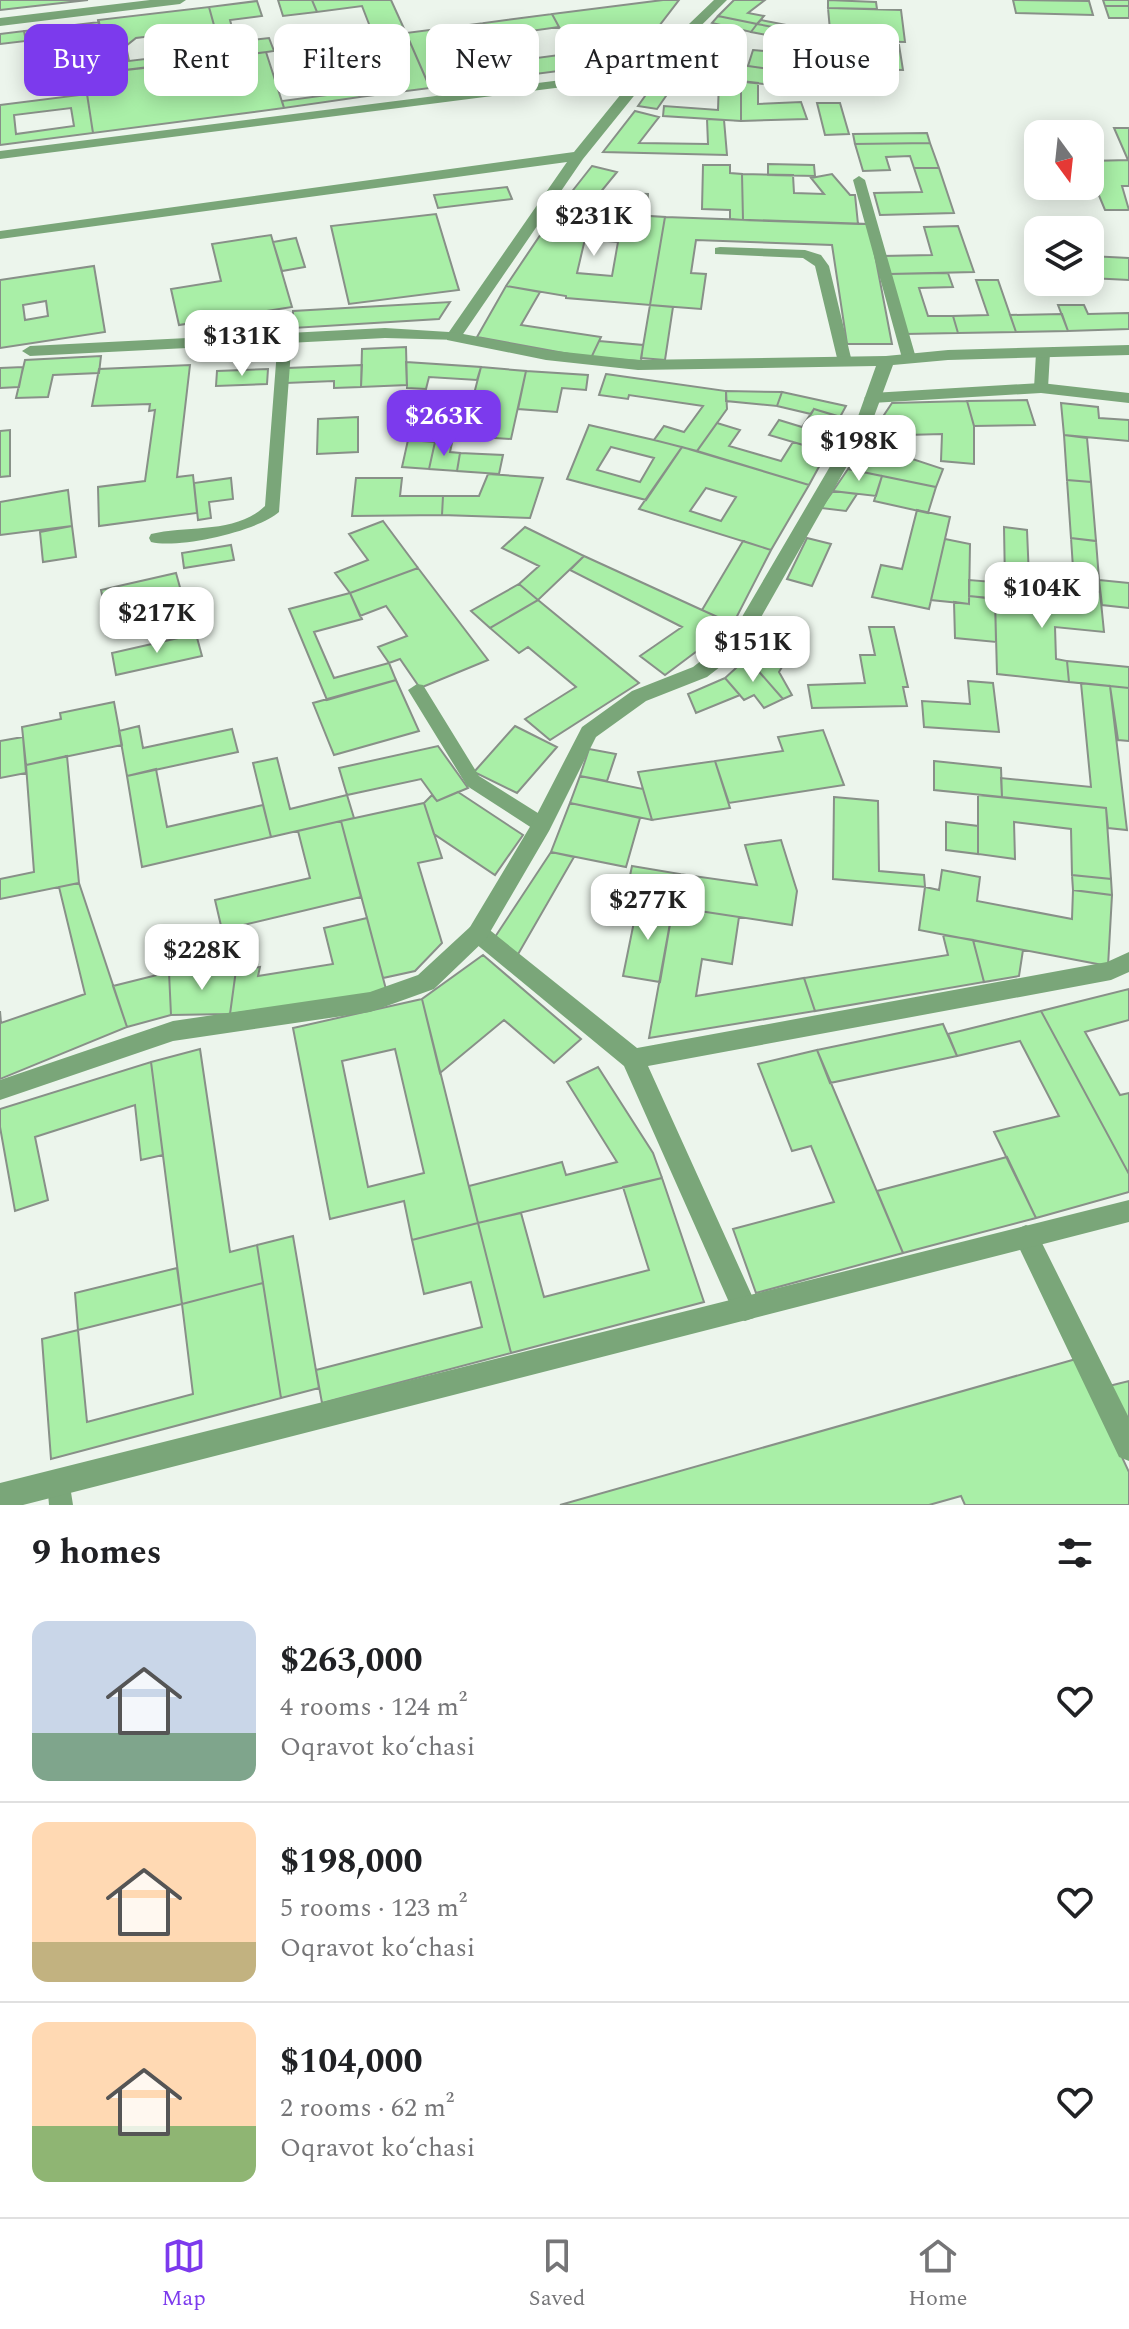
<!DOCTYPE html>
<meta charset="utf-8">
<style>
body{margin:0;font-family:Spectral,serif;background:#f2f2f2;color:#202124;height:100vh;display:flex;flex-direction:column;font-size:30px;white-space:nowrap}
*{box-sizing:border-box;margin:0}
p{font-size:26px;color:#757577}
.icon{flex:none;width:44px;height:44px;fill:none;stroke:currentColor;stroke-width:2;stroke-linecap:round;stroke-linejoin:round}
.map{position:relative;height:1505px;overflow:hidden}
.details{display:flex;flex-direction:column;background:#fff;flex:1}
.details>*{flex:none}
.guide{position:absolute;left:24px;top:24px;width:1082px;height:72px;display:flex;gap:16px}
.needle{width:52px;rotate:165deg}
.buttons{position:absolute;left:1024px;top:120px;display:grid;gap:16px}
.buttons a{display:grid;place-items:center;width:80px;height:80px;border-radius:16px;background:#fff;box-shadow:0 4px 20px #0003;font-size:40px}
.price{position:absolute;translate:-50% -68px;padding:0 18px;border-radius:16px;background:#fff;color:#222;font-size:26px;line-height:52px;filter:drop-shadow(0 2px 4px #0008)}
.price::after{content:'';position:absolute;left:50%;top:48px;width:24px;height:18px;margin-left:-12px;background:inherit;clip-path:polygon(0 0,100% 0,50% 100%)}
.price.active{background:#7c3aed;color:#fff}
ul{padding:0;list-style:none}
li{display:flex;align-items:center;gap:24px;height:200px;padding:0 32px}
li+li{border-top:2px solid #e0e0e0}
li span{display:grid;place-items:center;flex:none;width:224px;height:160px;border-radius:16px;color:#555}
li>.icon{margin-inline-start:auto}
span .icon{width:96px;height:96px;fill:#fffc;stroke-width:1}
li b{font-size:34px}
h2{display:flex;justify-content:space-between;align-items:center;height:96px;padding:0 32px;font-size:34px}
.chip{padding:0 28px;border-radius:16px;background:#fff;box-shadow:0 4px 20px #0003;font-size:28px;line-height:72px}
.chip.active{background:#7c3aed;color:#fff}
.menu{display:flex;justify-content:space-around;align-items:center;height:112px;border-top:2px solid #e0e0e0;background:#fff;font-size:22px;color:#757577}
.menu a{display:grid;justify-items:center;gap:4px}
.menu .active{color:#7c3aed}
.map>svg:first-child{display:block}
.building{fill:#a9efa7;stroke:#889088;stroke-width:2;fill-rule:evenodd}
.lines{fill:none;stroke-linecap:round;stroke-linejoin:round}
.service{fill:#7aa679;fill-rule:evenodd}
.minor{fill:#7aa679;fill-rule:evenodd}
.tertiary{fill:#7aa679;fill-rule:evenodd}
</style>
<div class="map">
<svg width="1129" height="1505" viewBox="0 0 1129 1505">
<rect width="100%" height="100%" fill="#ecf5ec"/>
<path class="building" d="M0,0H88L0,10Z
M278,0H312L317,12L283,16Z
M312,0H391L406,33L374,37L362,6L317,12Z
M663,0H679L659,26L565,38L552,14Z
M734,0H765L748,13L764,16L757,24L718,16Z
M828,0L876,2L877,9L828,8Z
M1013,0L1089,1L1093,15L1016,13Z
M1103,0H1129V6H1105Z
M257,1L262,16L230,20L236,42L269,38L274,51L223,58L209,7Z
M1105,6H1129V18H1109Z
M209,7L223,58L108,72L98,20ZM192,31L197,53L129,61L126,46L136,38Z
M828,8L901,10L905,42L869,41L867,31L830,30Z
M552,14L559,27L509,34L522,60L574,53L582,68L512,77L484,23Z
M718,16L757,24L751,32L712,23Z
M761,20L791,26L788,30L757,24Z
M99,22L101,32L26,41L24,31Z
M484,23L491,36L435,43L448,72L505,65L512,77L430,88L406,33Z
M757,24L788,30L782,38L751,32Z
M707,25L723,30L703,48L685,44Z
M830,30L839,44L791,41L792,34H801L802,31Z
M24,31L26,41L0,44V34Z
M406,33L430,88L360,97L351,73L387,68L374,37Z
M820,43L839,44L841,63L821,62Z
M340,44L355,85L329,88L318,57L287,62L283,51Z
M685,44L703,48L675,83L657,79Z
M884,44L899,45L903,70L856,69L855,62H887Z
M635,49L625,62L582,68L576,57Z
M753,50L775,52L770,69L748,66Z
M266,52L284,108L93,133L87,94L112,91L108,72L153,67L158,90L210,84L204,60Z
M711,63L748,66L770,69L765,84L705,78Z
M770,69L812,74L809,87L766,82Z
M657,79L675,83L657,109L638,106Z
M719,79L741,81V121L663,116L664,106L718,110Z
M741,81L758,83V104L801,102L807,119L741,121Z
M813,88H841L843,94L815,95Z
M357,91L360,97L284,108L282,101Z
M87,94L93,133L0,145V105ZM71,108L74,126L16,134L14,115Z
M817,103H840L849,134L825,135Z
M635,111L659,117L639,143L708,144L707,119L724,120L727,155L603,152Z
M1114,128H1129V186H1122L1129,210H1105L1090,174V161L1128,160Z
M927,133L930,143L855,144L853,134Z
M930,143L939,168H914L910,156L886,157L890,170L863,171L855,144Z
M768,164L814,165L815,176L768,175Z
M703,165H730V173L742,174L743,220L730,219V210L702,209Z
M592,166L617,172L595,199L570,194Z
M914,168H939L954,213L880,215L874,193L922,192Z
M742,174L793,175L794,193L824,194L811,178L832,174L850,195H855L858,224L743,220Z
M507,187L512,199L438,208L434,195Z
M611,193L648,194L647,212L610,211Z
M557,210L665,217L650,305L566,298V296L506,286ZM585,239L618,242L612,276L577,273Z
M436,214L459,290L349,304L331,226Z
M665,217L869,224L892,344H847L832,245L696,240L691,273L706,274L701,309L650,305Z
M958,226L974,272L889,274L883,256L932,255L924,227Z
M271,235L292,307L179,325L171,289L221,281L212,244Z
M296,238L305,267L282,271L273,242Z
M1090,256L1129,258V280L1090,278Z
M94,266L105,332L0,348V280ZM46,301L48,316L25,320L23,305Z
M948,273L953,287L919,288L928,316H953L958,333L905,334L889,274Z
M976,280H998L1016,332L958,333L953,316L988,315Z
M506,286L540,292L521,325L601,337L591,358L477,337Z
M450,302L439,319L293,328V311Z
M650,305L673,307L665,360L641,358Z
M1058,305H1084L1088,314L1129,313V329L1068,331Z
M1062,314L1068,331L1016,332L1010,315Z
M599,341L643,345L641,361L591,358Z
M406,347L407,385L361,387L362,349Z
M101,356L99,373L53,375L48,397L16,398L25,360Z
M406,362L481,367L477,380L429,377L426,389L407,388Z
M190,365L177,477L193,475L197,513L99,526L98,487L145,481L155,410L149,411L150,404L92,406L99,369Z
M362,365L361,387L334,388V381L286,383L287,368Z
M23,367L19,387L0,388V368Z
M481,367L526,371L511,439L463,436Z
M268,369L267,384L216,386L217,371Z
M526,371L588,375L586,390L562,388L557,412L518,409Z
M606,374L726,391L727,409L697,451L654,440L664,426L684,432L703,406L629,395L628,399L599,395Z
M726,391L782,392L777,406L726,401Z
M782,392L846,406L840,417L814,409L811,414L777,406Z
M1027,400L1035,425L974,426L967,401Z
M967,401L974,426V464L941,461L942,434L906,435L894,453L943,469L936,487L848,469L892,403Z
M1061,403L1098,407L1099,418L1129,420V441L1064,435Z
M814,409L848,419L827,452L769,435L779,420L802,427Z
M358,417V452L317,454L318,419Z
M717,423L740,430L729,446L781,461L793,442L827,452L809,485L697,451Z
M589,425L654,440L682,447L646,500L567,479ZM611,447L654,458L640,482L597,470Z
M10,430V476L0,477V431Z
M1064,435L1087,438L1091,482L1067,480Z
M408,440L435,442L429,469L402,467Z
M435,442L452,443L450,452L460,453L457,471L429,469Z
M682,447L809,485L771,550L639,509ZM706,488L736,497L721,521L690,511Z
M460,453L503,455L499,474L457,471Z
M848,469L882,476L876,496L833,491Z
M488,474L543,478L530,518L442,515L443,496H479Z
M882,476L936,487L928,513L874,501Z
M231,478L233,499L209,502L211,518L198,520L194,483Z
M356,478H402L400,496H443L442,515L352,516Z
M1067,480L1091,482L1096,541L1071,538Z
M68,490L72,526L0,535V502Z
M833,491L857,494L846,511L821,508Z
M917,510L950,517L929,609L872,597L881,565L902,569Z
M383,521L418,568L350,593L335,573L368,560L349,534Z
M72,526L76,557L43,562L40,532Z
M525,527L584,556L538,600L519,584L539,566L502,548Z
M1004,527L1027,530L1030,602L969,596V580L1005,583Z
M807,538L831,544L812,586L787,579Z
M1071,538L1096,541L1100,592L1029,586L1028,564L1073,568Z
M945,539L970,544L969,604L931,600Z
M743,541L771,550L733,624L702,610Z
M231,545L234,560L184,568L182,553Z
M584,556L702,610L733,624L665,675L640,656L682,627L570,570Z
M418,568L488,660L420,688L400,659L389,663L378,647L407,636L386,606L360,616L350,593Z
M176,573L181,591L105,608L101,590Z
M1099,580L1129,583V608L1102,605Z
M519,584L538,600L490,628L471,611Z
M1029,586L1100,592L1104,632L1055,627L1056,659L1067,661L1069,682L997,674L995,599L1030,602Z
M350,593L362,619L314,632L334,678L389,663L396,680L327,700L289,609Z
M969,596L995,599L996,642L955,638L954,602L969,604Z
M538,600L639,683L550,740L525,719L576,687L528,647L519,653L490,628Z
M869,627H894L908,687H903L907,706L812,708L808,685L865,683L860,655H875Z
M196,634L202,656L116,675L112,653Z
M755,645L788,657L779,672L792,695L783,699L747,658Z
M747,658L783,699L764,708L754,695L744,700L725,678Z
M1067,661L1129,667V688L1069,682Z
M725,678L740,695L696,713L688,694Z
M396,680L419,731L334,755L313,703Z
M968,681L993,683L999,732L924,727L922,701L970,704Z
M1081,683L1110,686L1127,830L1108,828L1106,808L1002,797L1001,778L1091,787Z
M1110,686L1129,688V741L1118,740Z
M114,702L122,745L26,765L22,727L61,719L60,713Z
M139,726L143,748L232,729L238,752L127,776L119,731Z
M515,726L557,747L517,793L474,772Z
M823,730L844,785L729,803L715,761L783,751L778,737Z
M23,737L26,773L0,778V741Z
M438,746L468,788L437,801L421,779L347,795L339,768Z
M589,749L616,754L607,781L580,776Z
M67,756L79,883L0,899V879L34,872L26,765Z
M277,758L290,809L347,795L354,818L271,837L253,763Z
M715,761L730,808L652,820L638,772Z
M934,761L1001,768L1002,797L934,790Z
M156,769L167,827L263,805L271,837L142,867L127,776Z
M580,776L643,789L652,820L570,803Z
M458,792L523,835L495,875L434,834L424,803L432,795L437,801Z
M978,795L1106,808L1111,879L1072,875L1071,829L1014,822L1015,859L978,854Z
M834,797L878,801L879,871L924,875L925,887L833,879Z
M424,803L442,858L418,863L442,943L415,971L383,978L341,821Z
M570,803L640,818L626,867L551,852Z
M341,821L361,897L222,930L215,900L310,878L298,831Z
M946,822L978,826V854L946,850Z
M781,840L797,891L792,925L673,907L680,874L757,885L745,845Z
M551,852L574,857L517,956L495,937Z
M632,866L680,874L673,907L625,900Z
M942,870L980,877L977,901L1072,919L1073,890L1112,895L1108,966L919,930L925,887L939,890Z
M1072,875L1111,879L1112,895L1073,890Z
M79,883L127,1027L0,1079V1011L1,1023L85,994L59,887Z
M638,902L673,907L660,982L623,976Z
M673,907L739,917L732,964L702,959L696,996L804,978L815,1011L649,1038Z
M367,918L387,993L230,1014L236,970L260,967L258,976L333,964L324,928Z
M943,935L973,940L984,982L815,1011L804,978L948,955Z
M973,940L1023,950L1019,976L984,982Z
M483,955L581,1039L554,1063L504,1020L440,1073L422,999Z
M236,970L230,1014L171,1015L169,972Z
M169,972L171,1015L127,1027L113,986Z
M1129,989V1020L1085,1032L1120,1095L1129,1093V1174L1041,1011Z
M422,999L478,1223L412,1240L404,1201L330,1219L293,1028ZM395,1049L424,1173L368,1187L342,1061Z
M1041,1011L1129,1174V1192L1036,1218L994,1132L1059,1116L1020,1041L957,1056L948,1034Z
M943,1024L957,1056L830,1083L817,1050Z
M200,1049L230,1252L257,1245L263,1283L182,1304L151,1062Z
M817,1050L903,1253L756,1293L733,1229L834,1202L811,1146L792,1151L758,1064Z
M151,1062L163,1155L141,1160L135,1105L35,1137L48,1200L15,1211L0,1127V1109Z
M598,1067L653,1153L662,1178L478,1223L469,1186L562,1162L566,1175L617,1162L567,1082Z
M1007,1157L1036,1218L903,1253L877,1191Z
M662,1178L704,1302L511,1353L478,1223L521,1213L544,1297L649,1270L623,1187Z
M478,1223L511,1353L322,1403L316,1370L482,1327L471,1282L424,1294L412,1240Z
M293,1236L319,1388L281,1398L257,1245Z
M177,1268L182,1304L78,1330L75,1293Z
M263,1283L281,1398L51,1459L42,1339L78,1330L87,1422L193,1394L182,1304Z
M1076,1359L1129,1472V1505H965L961,1496L929,1505H560Z
M1129,1381V1428L1109,1386Z"/>
<g class="lines">
<path class="service" d="M859,176L865,180L916,358L914,361H904L902,358L853,180Z
M720,247L805,250L821,255L829,266L852,362L850,365H840L838,362L815,266L803,258L715,254V248Z
M285,333L292,337L279,512C258,531 179,549 151,542L149,538L151,534C188,525 236,534 265,506L278,337Z
M1043,349L1050,353L1048,388L1041,393L1034,388L1036,353Z
M417,684L423,685L479,776L549,820L551,825L549,830H535L467,786L408,690Z
M59,1470L68,1473L73,1505H49L47,1482L50,1473Z"/>
<path class="minor" d="M150,0H186L180,4L0,26V18Z
M714,0H727L650,76L583,159L459,340L385,338L30,356L22,351L30,346L385,328L449,332L567,162L0,239V231L574,152L634,78L0,159V151L641,70Z
M1041,383L1129,393V403L1041,393L872,403L864,398L872,393Z
M478,924L486,927L637,1048L1107,962L1129,952V972L1111,980L648,1066L758,1309L754,1318L745,1321L736,1318L624,1066L470,939L467,933L470,927Z
M1026,1225L1035,1229L1129,1418V1461L1119,1457L1014,1237L1017,1229Z"/>
<path class="tertiary" d="M453,332L546,350L638,360L886,356L948,350L1129,345V355L948,360L893,365L872,422L743,649L707,677L646,701L596,737L549,831L486,939L434,989L370,1012L173,1041L0,1100V1080L173,1021L370,992L418,975L470,927L534,820L582,727L632,691L693,667L729,639L856,422L876,366L638,370L546,360L447,340V334Z
M1129,1200V1222L23,1505H0V1483Z"/>
</g>
</svg>
<div class="buttons">
<a><svg class="needle" viewBox="-14 -14 28 28"><path d="M0-13l5 13h-10z" fill="#e53935"/><path d="M0 13l5-13h-10z" fill="#757577"/></svg></a>
<a><svg class="icon" aria-label="layers" viewBox="0 0 24 24"><path d="M12 4l9 5-9 5-9-5zM3 14l9 5 9-5"/></svg></a>
</div>
<b class="price" style="left:594px;top:258px">$231K</b>
<b class="price" style="left:242px;top:378px">$131K</b>
<b class="price active" style="left:444px;top:458px">$263K</b>
<b class="price" style="left:859px;top:483px">$198K</b>
<b class="price" style="left:1042px;top:630px">$104K</b>
<b class="price" style="left:157px;top:655px">$217K</b>
<b class="price" style="left:753px;top:684px">$151K</b>
<b class="price" style="left:648px;top:942px">$277K</b>
<b class="price" style="left:202px;top:992px">$228K</b>
<div class="guide">
<a class="chip active">Buy</a>
<a class="chip">Rent</a>
<a class="chip">Filters</a>
<a class="chip">New</a>
<a class="chip">Apartment</a>
<a class="chip">House</a>
</div>
</div>
<section class="details">
<h2>9 homes<svg class="icon" aria-label="filters" viewBox="0 0 24 24"><path d="M4 7h16M4 17h16"/><circle cx="9" cy="7" r="2"/><circle cx="15" cy="17" r="2"/></svg></h2>
<ul>
<li><span style="background:linear-gradient(#c9d6e8 70%,#7fa58c 0)"><svg class="icon" aria-label="home" viewBox="0 0 24 24"><path d="M3 11l9-7 9 7M6 9v11h12V9"/></svg></span><div><b>$263,000</b><p>4 rooms · 124 m²</p><p>Oqravot koʻchasi</p></div><svg class="icon" aria-label="heart" viewBox="0 0 24 24"><path d="M12 20l-8-8c-3-5 5-10 8-4 3-6 11-1 8 4z"/></svg></li>
<li><span style="background:linear-gradient(#ffd9b3 75%,#c2b280 0)"><svg class="icon" aria-label="home" viewBox="0 0 24 24"><path d="M3 11l9-7 9 7M6 9v11h12V9"/></svg></span><div><b>$198,000</b><p>5 rooms · 123 m²</p><p>Oqravot koʻchasi</p></div><svg class="icon" aria-label="heart" viewBox="0 0 24 24"><path d="M12 20l-8-8c-3-5 5-10 8-4 3-6 11-1 8 4z"/></svg></li>
<li><span style="background:linear-gradient(#ffd9b3 65%,#8fb573 0)"><svg class="icon" aria-label="home" viewBox="0 0 24 24"><path d="M3 11l9-7 9 7M6 9v11h12V9"/></svg></span><div><b>$104,000</b><p>2 rooms · 62 m²</p><p>Oqravot koʻchasi</p></div><svg class="icon" aria-label="heart" viewBox="0 0 24 24"><path d="M12 20l-8-8c-3-5 5-10 8-4 3-6 11-1 8 4z"/></svg></li>
</ul>
</section>
<nav class="menu">
<a class="active"><svg class="icon" aria-label="map" viewBox="0 0 24 24"><path d="M3 6l6-2 6 2 6-2v14l-6 2-6-2-6 2zM9 4v14M15 6v14"/></svg>Map</a>
<a><svg class="icon" aria-label="saved" viewBox="0 0 24 24"><path d="M7 4h10v16l-5-4-5 4z"/></svg>Saved</a>
<a><svg class="icon" aria-label="home" viewBox="0 0 24 24"><path d="M3 11l9-7 9 7M6 9v11h12V9"/></svg>Home</a>
</nav>
